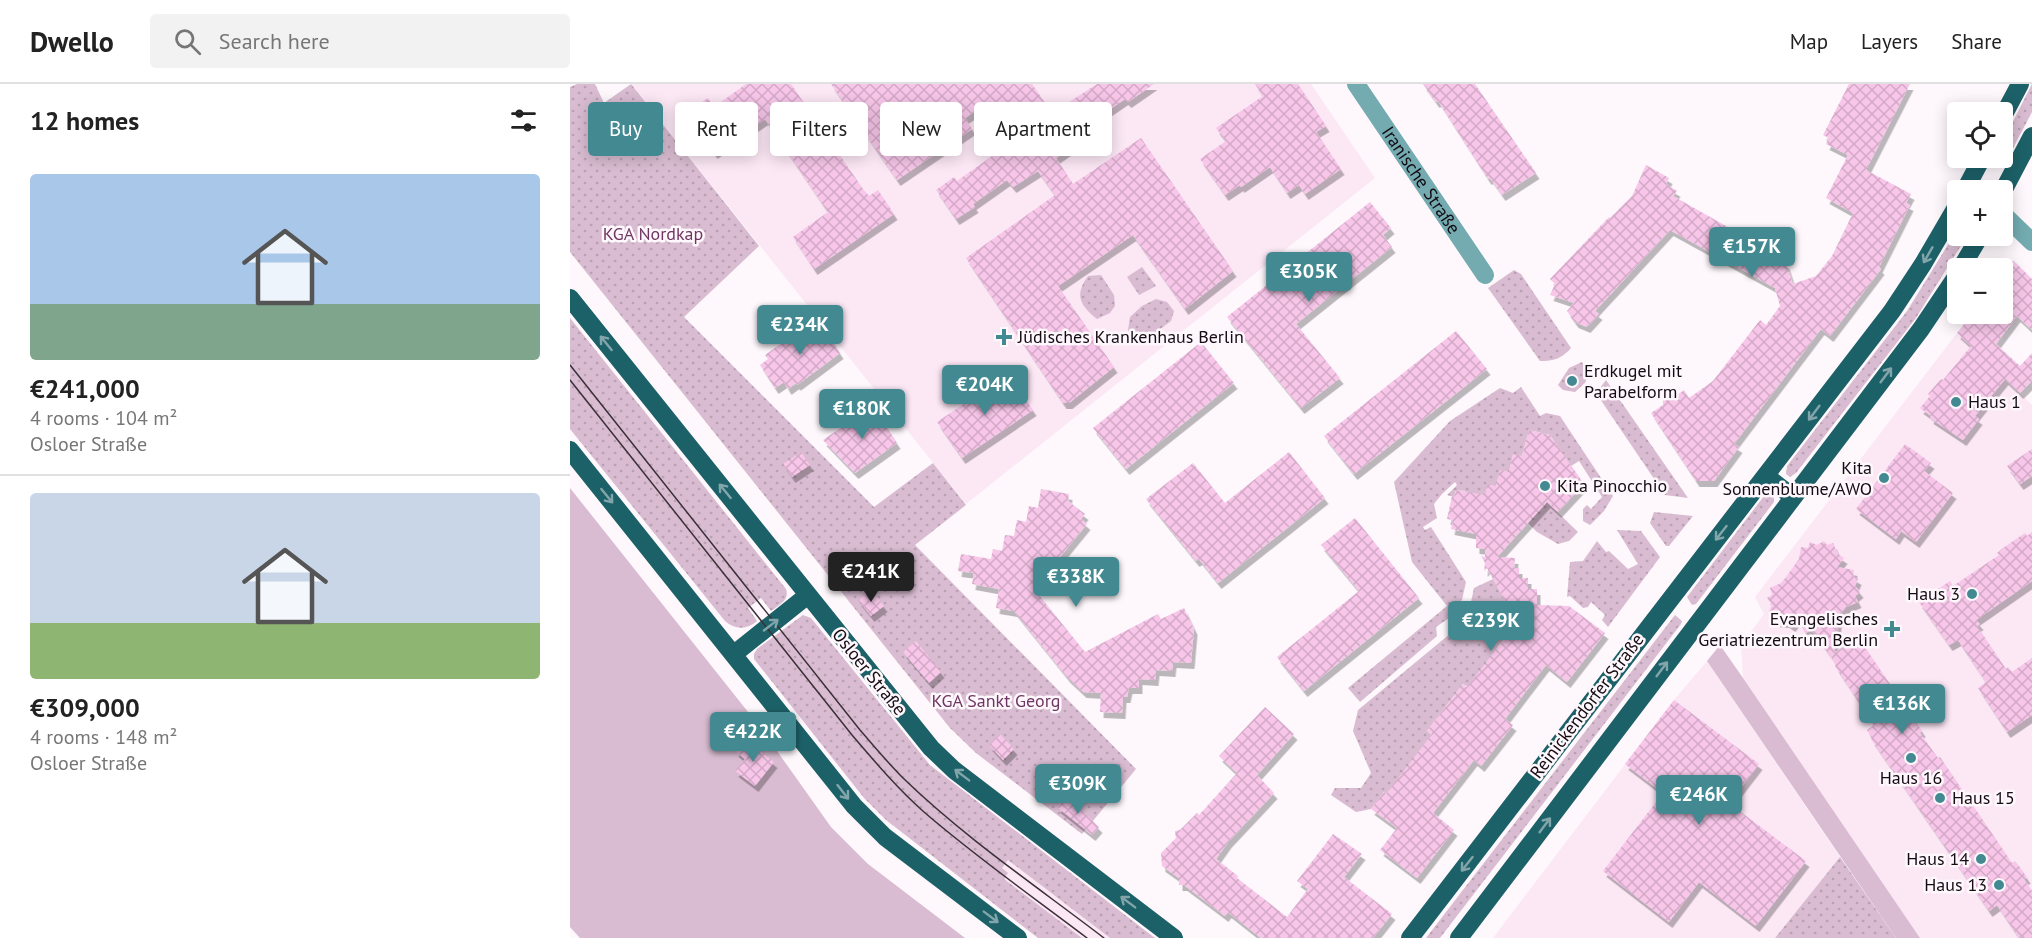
<!DOCTYPE html>
<meta charset="utf-8">
<style>
body{margin:0;font-family:"PT Sans",sans-serif;background:#f2f2f2;color:#222;height:100vh;display:flex;flex-direction:column;font-size:22px;white-space:nowrap}
*{box-sizing:border-box;margin:0}
p{font-size:20px;color:#767676}
.icon{flex:none;width:33px;height:33px;fill:none;stroke:currentColor;stroke-width:2;stroke-linecap:round;stroke-linejoin:round}
.map{position:relative;flex:1;overflow:hidden}
.drawer{display:flex;flex-direction:column;background:#fff;width:570px}
.drawer>*{flex:none}
.hud{position:absolute;left:18px;top:18px;width:570px;height:54px;display:flex;gap:12px}
.controls{position:absolute;left:1377px;top:18px;display:grid;gap:12px}
.controls a{display:grid;place-items:center;width:66px;height:66px;border-radius:6px;background:#fff;box-shadow:0 3px 15px #0003;font-size:30px}
.price{position:absolute;translate:-50% -51px;padding:0 14px;border-radius:6px;background:#428991;color:#fff;font-size:20px;line-height:39px;filter:drop-shadow(0 2px 3px #0008)}
.price::after{content:'';position:absolute;left:50%;top:36px;width:18px;height:14px;margin-left:-9px;background:inherit;clip-path:polygon(0 0,100% 0,50% 100%)}
.price.active{background:#222;color:#fff}
ul{padding:0;list-style:none}
li{display:grid;align-content:center;gap:12px;height:318px;padding:0 30px}
li+li{border-top:2px solid #e0e0e0}
li span{display:grid;place-items:center;height:186px;border-radius:6px;color:#555}
li>.icon{margin-inline-start:auto}
span .icon{width:108px;height:108px;fill:#fffc;stroke-width:1}
li b{font-size:26px}
h2{display:flex;justify-content:space-between;align-items:center;height:72px;padding:0 30px;font-size:26px}
.chip{padding:0 21px;border-radius:6px;background:#fff;box-shadow:0 3px 15px #0003;font-size:21px;line-height:54px}
.chip.active{background:#428991;color:#fff}
header{display:flex;align-items:center;gap:36px;box-sizing:border-box;height:84px;padding:0 30px;background:#fff;border-bottom:2px solid #e0e0e0}
header strong{font-size:28px}
nav{display:flex;gap:33px;margin-inline-start:auto;font-size:21px}
.search{width:420px;height:54px;background:#f2f2f2;display:flex;align-items:center;gap:15px;box-sizing:border-box;padding:0 21px;border-radius:6px;color:#767676;font-size:22px}
main{display:flex;flex:1;min-height:0}
.map>svg:first-child{display:block}
.built{fill:#fce7f5}
.grass{fill:url(#grass-dots)}
.park{fill:#d9bcd1}
.building{fill:url(#building-cross-hatch);filter:url(#shadow)}
.lines{fill:none;stroke-linecap:round;stroke-linejoin:round}
.minor{stroke:#73abb1;stroke-width:18}
.major{stroke:#1d6168;stroke-width:18}
.tram{stroke:#3a3138;stroke-width:1.5}
.oneway{stroke:#82a5ab}
.poi-dot{fill:#428991;stroke:#fef8fc;stroke-width:2}
.labels{text-anchor:middle;stroke-width:5;stroke-linejoin:round;paint-order:stroke}
.street-label{font-size:18px;fill:#150c13;stroke:#fef8fc}
.park-label{font-size:18px;fill:#703663;stroke:#fef8fc}
.poi-label{font-size:18px;fill:#150c13;stroke:#fef8fc;text-anchor:start}
</style>
<header>
<strong>Dwello</strong>
<div class="search"><svg class="icon" aria-label="search" viewBox="0 0 24 24"><circle cx="10" cy="10" r="6"/><path d="M15 15l6 6"/></svg>Search here</div>
<nav><a>Map</a><a>Layers</a><a>Share</a></nav>
</header>
<main>
<section class="drawer">
<h2>12 homes<svg class="icon" aria-label="filters" viewBox="0 0 24 24"><path d="M4 7h16M4 17h16"/><circle cx="9" cy="7" r="2"/><circle cx="15" cy="17" r="2"/></svg></h2>
<ul>
<li><span style="background:linear-gradient(#a9c7e8 70%,#7fa58c 0)"><svg class="icon" aria-label="home" viewBox="0 0 24 24"><path d="M3 11l9-7 9 7M6 9v11h12V9"/></svg></span><div><b>€241,000</b><p>4 rooms · 104 m²</p><p>Osloer Straße</p></div></li>
<li><span style="background:linear-gradient(#c9d6e8 70%,#8fb573 0)"><svg class="icon" aria-label="home" viewBox="0 0 24 24"><path d="M3 11l9-7 9 7M6 9v11h12V9"/></svg></span><div><b>€309,000</b><p>4 rooms · 148 m²</p><p>Osloer Straße</p></div></li>
</ul>
</section>
<div class="map">
<svg width="1462" height="854" viewBox="0 0 1462 854">
<defs>
<pattern id="grass-dots" width="8" height="8" patternUnits="userSpaceOnUse" patternTransform="scale(1.5)"><rect width="8" height="8" fill="#d9bcd1"/><path d="M2 2h.1M6 6h.1" fill="none" stroke="#b9a0b3" stroke-width="1.8" stroke-linecap="round"/></pattern>
<pattern id="building-cross-hatch" width="8" height="8" patternUnits="userSpaceOnUse" patternTransform="scale(1.5)"><rect width="8" height="8" fill="#f7c6e9"/><path d="M0 0l8 8M0 8l8-8" fill="none" stroke="#d3a9c7"/></pattern>
<filter id="shadow"><feDropShadow dx="3.5" dy="6" stdDeviation="0" flood-color="#0004"/></filter>
</defs>
<rect width="100%" height="100%" fill="#fef8fc"/>
<path class="built" d="M61,0H741L805,94L396,420Z
M1387,249L1462,321V854H1350L1173,594L1171,561L1194,530L1185,513Z
M1137,577L1270,773L1205,854H923L1104,616Z
M401,747L540,854H512L391,762Z"/>
<path class="grass" d="M7,0H25L34,19L61,0L189,162L114,233L304,423L363,379L396,421L345,461L566,685L512,750L406,669L380,644L0,168V3Z
M1462,0V28L1441,68L1436,72L1433,71V57Z
M1387,146L1388,152H1397L1346,234L1226,389L1220,393L1216,390L1217,382L1337,227Z
M572,183L586,202L569,211L557,193Z
M944,186L951,190L1001,264C991,275 984,277 970,277L918,204Z
M531,191L544,211L545,222L540,229L527,235C510,222 504,211 518,192Z
M586,215L597,218L604,227L601,237L573,258L563,255L558,246L560,233L572,222Z
M0,234L216,505C220,516 209,521 201,527L191,514L178,524L187,537C177,546 165,546 155,537L0,345Z
M1012,278L1019,289L1015,299L1005,308L993,306L988,301L999,284Z
M1036,296L1118,414L1095,411L1026,309Z
M951,303L970,332L976,329L990,332L1043,412L1034,427L1020,441L1013,437V425L1017,421L1021,425L1032,413L1009,377L1001,382L980,351L959,346L952,372L943,371L939,388L930,387L926,402L914,414L895,410V407L886,406L884,413L877,411L887,401L885,398L872,410L864,420L867,434L853,443L855,446L861,443L896,498L892,516L881,525L882,532L866,543L867,552L790,618L778,604L877,522L842,478L824,398L880,337L930,304L943,309Z
M1199,410L1204,414V418L1126,520L1122,521L1117,513L1194,412Z
M977,418L1008,448L999,457L988,460L967,448L958,439Z
M1084,428L1123,432L1099,462H1096L1080,439Z
M1047,446L1071,447L1090,473L1038,543L1032,536L1035,531L1021,518L1018,523L1013,524L1000,512L997,513L1000,478L1013,477L1027,457L1036,468L1039,467L1058,485L1068,480Z
M923,495L948,541L944,542L898,603L893,600L857,647L864,652L816,710L814,708L801,725L786,728L761,711L765,704H791L801,689L783,647L788,626L887,544L889,527L901,518L904,504Z
M233,531L241,534L360,681L585,854H540L438,776L432,784L438,789L434,795L512,854H468L316,736L294,714L184,575V570L187,565Z
M1105,531L1112,537L1111,540L870,854H856Z
M1270,773L1326,854H1205Z"/>
<path class="park" d="M0,404L190,643L261,743L298,780L395,854H10L0,843Z
M1150,561L1173,594L1350,854H1326L1137,577Z"/>
<path class="building" d="M176,0H221L293,105L299,112L308,106L324,130L244,185L223,153L258,128L195,35L144,69L122,37L127,34L121,25L138,14L144,23Z
M261,0H462L482,29L527,0H584L558,18L555,15L521,38L526,46L486,74L503,100L571,54L663,187L615,225L563,151L488,202L544,283L499,319H493L396,174L485,111L468,87L443,103L437,96L403,120L405,123L386,135L366,106L384,93L387,97L446,55L420,17L395,34L402,45L327,96Z
M685,0H728L756,42L746,48L771,85L735,110L729,101L717,109L700,83L671,103L670,101L655,111L630,75L656,57L646,44L693,12Z
M853,0H905L966,89L932,111L920,94L918,95L868,17L866,18Z
M1279,0H1340L1296,86L1341,110L1336,119L1340,121L1309,183L1311,185L1260,252L1251,245L1164,360L1169,363L1144,397H1126L1081,329L1093,321V313L1103,314L1114,306L1119,314L1143,297L1190,236L1196,241L1210,222L1205,204L1100,146L1025,227L1029,230L1017,243L1005,238L997,227L1004,219L980,211L985,200L980,195L1039,133L1040,134L1062,112L1076,81L1099,94L1096,100L1107,107L1103,112L1209,172L1208,174L1216,179L1223,200L1246,192L1262,172L1283,129L1256,114L1278,71L1256,60L1259,54L1253,51Z
M800,118L821,144L813,151L822,163L726,240L770,294L731,324L657,233Z
M1444,177L1462,195V246L1447,232L1426,260L1450,282L1462,269V297L1450,309L1435,295L1405,332L1409,335L1393,356L1360,334L1361,332L1350,324L1360,312L1358,310L1371,295L1373,296L1401,262L1387,249L1402,230H1432V179Z
M248,236L270,269L227,301L226,299L218,305L214,298L205,304L190,281L198,275L195,271L239,240L241,243Z
M886,247L917,285L784,390L754,352Z
M631,258L664,299L556,385L523,344Z
M438,290L463,326L392,374L367,338Z
M303,322L327,359L285,389L253,356Z
M959,346L980,351L1014,400L988,428L977,418L927,473L945,474L944,484H949V494H958V505H967V521L999,522L1035,549L997,598L976,581L935,635L943,641L911,682L904,676L863,729L884,746L847,794L810,766L827,744L801,725L814,708L816,710L862,650L857,647L893,600L897,603L947,539L917,484L914,487L915,479L911,472L915,473V465L906,464V450L881,445L883,436L877,435L882,412L884,413L886,406L915,411L917,400L926,402L930,386L939,388L943,370L952,372Z
M1335,360L1361,379L1354,387L1383,409L1346,458L1331,447L1326,455L1286,425Z
M1462,365V392L1450,400L1437,382Z
M231,368L240,381L222,393L213,380Z
M719,368L755,414L648,499L629,475L626,477L576,415L623,379L655,419Z
M471,405L499,410L498,417L515,430L511,435L517,440L464,505L515,568L588,530L591,535L614,524L624,545L621,579L603,578L602,587L586,586L585,596L569,595V604H559L557,613H553L552,629L530,628L531,609L513,608L497,593L444,527L426,524L429,505L402,500L404,489L388,487L391,470L421,475L423,465L432,467L435,451L444,452L447,436L456,438L459,422L468,424Z
M785,434L849,514L734,607L707,573L789,507L751,461Z
M1462,448V497L1406,536L1410,540L1407,542L1436,585L1438,583L1442,588L1462,574V631L1437,648L1408,604L1416,598L1388,556L1379,561L1349,518L1380,497L1383,502L1429,471L1427,469L1433,464L1455,449L1457,452Z
M1254,457L1257,461L1263,459L1268,470L1274,474L1267,483L1284,486L1283,492L1288,495L1285,502L1290,508L1285,512L1288,518L1276,523L1269,532L1264,569L1288,553L1352,647L1350,649L1368,674L1370,673L1442,779L1445,777L1452,786L1457,794L1454,795L1462,807V854H1449L1427,821L1419,827L1301,655H1302L1297,646L1304,641L1265,582L1266,581L1260,571L1242,546L1235,549L1228,534L1222,542L1216,538L1204,537L1205,530L1199,528L1202,520L1197,514L1202,511L1200,504L1211,499L1216,493L1229,475L1231,463L1238,464L1240,458L1247,461Z
M301,506L314,522L301,532L288,516Z
M346,557L371,588L359,599L333,568Z
M1104,616L1189,680L1159,719L1236,777L1186,842L1129,798L1099,838L1033,787L1093,709L1055,680Z
M695,623L724,650L687,691L704,709L658,758L646,775L668,792L667,794L717,833L738,805L727,797L763,750L792,770L774,793L822,830L803,854H691L658,828L655,832L614,801H609V794L592,782L591,769L606,754L605,747L610,746L627,729L629,731L667,689L649,672Z
M430,650L444,665L433,676L419,661Z
M174,654L204,678L185,702L165,687L175,675L165,667Z
M497,711L529,743L522,751L487,723Z"/>
<g class="lines">
<g class="minor">
<path id="s1" d="M786,0L915,191"/>
<path d="M1432,129L1462,158"/>
</g>
<path class="major" d="M1432,34L1450,0
M1395,106L1412,74
M1432,109L1462,52
M1391,184L1410,152
M0,214L361,664L384,686L604,854
M0,366L284,722L315,753L448,854
M1196,392L1223,413
M164,570L238,511
M840,854L1322,227L1353,180L1388,120
M889,854L1351,245L1388,190"/>
<path class="tram" d="M0,281L290,646C304,662 318,679 333,694C394,753 466,802 534,854
M0,296L282,651C305,678 328,705 354,728C406,773 463,813 517,854"/>
</g>
<defs><path id="oneway-shaft" d="M-6 0H5M1.5-3L5.5 0L1.5 3" fill="none" stroke-width="1.6" stroke-linecap="round" stroke-linejoin="round" transform="scale(1.5)"/></defs>
<g class="oneway">
<use href="#oneway-shaft" transform="translate(1358 171) rotate(120)"/>
<use href="#oneway-shaft" transform="translate(36 259) rotate(-129)"/>
<use href="#oneway-shaft" transform="translate(1316 291) rotate(-53)"/>
<use href="#oneway-shaft" transform="translate(1244 329) rotate(127)"/>
<use href="#oneway-shaft" transform="translate(155 407) rotate(-129)"/>
<use href="#oneway-shaft" transform="translate(37 412) rotate(51)"/>
<use href="#oneway-shaft" transform="translate(1151 449) rotate(128)"/>
<use href="#oneway-shaft" transform="translate(201 541) rotate(-38)"/>
<use href="#oneway-shaft" transform="translate(1092 585) rotate(-53)"/>
<use href="#oneway-shaft" transform="translate(392 691) rotate(-143)"/>
<use href="#oneway-shaft" transform="translate(273 708) rotate(52)"/>
<use href="#oneway-shaft" transform="translate(975 741) rotate(-53)"/>
<use href="#oneway-shaft" transform="translate(897 780) rotate(128)"/>
<use href="#oneway-shaft" transform="translate(558 818) rotate(-143)"/>
<use href="#oneway-shaft" transform="translate(421 833) rotate(37)"/>
</g>
<g class="poi-dot">
<path d="M431 244h6v6h6v6h-6v6h-6v-6h-6v-6h6z"/>
<circle cx="1002" cy="297" r="6"/>
<circle cx="1386" cy="318" r="6"/>
<circle cx="1314" cy="394" r="6"/>
<circle cx="975" cy="402" r="6"/>
<circle cx="1402" cy="510" r="6"/>
<path d="M1319 536h6v6h6v6h-6v6h-6v-6h-6v-6h6z"/>
<circle cx="1341" cy="674" r="6"/>
<circle cx="1370" cy="714" r="6"/>
<circle cx="1411" cy="775" r="6"/>
<circle cx="1429" cy="801" r="6"/>
</g>
<g class="labels">
<g class="street-label">
<text dy="6" stroke="none"><textPath href="#s1" startOffset="116">Iranische Straße</textPath></text>
<text transform="translate(299 588) rotate(51)" y="6">Osloer Straße</text>
<text transform="translate(1017 622) rotate(-53)" y="6">Reinickendorfer Straße</text>
</g>
<g class="park-label">
<text x="83" y="156">KGA Nordkap</text>
<text x="426" y="623">KGA Sankt Georg</text>
</g>
<g class="poi-label">
<text x="448" y="259">Jüdisches Krankenhaus Berlin</text>
<text x="1014" y="293">Erdkugel mit<tspan x="1014" dy="21">Parabelform</tspan></text>
<text x="1398" y="324">Haus 1</text>
<text x="1302" y="390" text-anchor="end">Kita<tspan x="1302" dy="21">Sonnenblume/AWO</tspan></text>
<text x="987" y="408">Kita Pinocchio</text>
<text x="1390" y="516" text-anchor="end">Haus 3</text>
<text x="1308" y="541" text-anchor="end">Evangelisches<tspan x="1308" dy="21">Geriatriezentrum Berlin</tspan></text>
<text x="1341" y="700" text-anchor="middle">Haus 16</text>
<text x="1382" y="720">Haus 15</text>
<text x="1399" y="781" text-anchor="end">Haus 14</text>
<text x="1417" y="807" text-anchor="end">Haus 13</text>
</g>
</g>
</svg>
<div class="controls">
<a><svg class="icon" aria-label="locate" viewBox="0 0 24 24"><circle cx="12" cy="12" r="6"/><path d="M12 2v4M12 18v4M2 12h4M18 12h4"/></svg></a>
<a>+</a>
<a>−</a>
</div>
<b class="price" style="left:1182px;top:194px">€157K</b>
<b class="price" style="left:739px;top:219px">€305K</b>
<b class="price" style="left:230px;top:272px">€234K</b>
<b class="price" style="left:415px;top:332px">€204K</b>
<b class="price" style="left:292px;top:356px">€180K</b>
<b class="price active" style="left:301px;top:519px">€241K</b>
<b class="price" style="left:506px;top:524px">€338K</b>
<b class="price" style="left:921px;top:568px">€239K</b>
<b class="price" style="left:1332px;top:651px">€136K</b>
<b class="price" style="left:183px;top:679px">€422K</b>
<b class="price" style="left:508px;top:731px">€309K</b>
<b class="price" style="left:1129px;top:742px">€246K</b>
<div class="hud">
<a class="chip active">Buy</a>
<a class="chip">Rent</a>
<a class="chip">Filters</a>
<a class="chip">New</a>
<a class="chip">Apartment</a>
</div>
</div>
</main>
